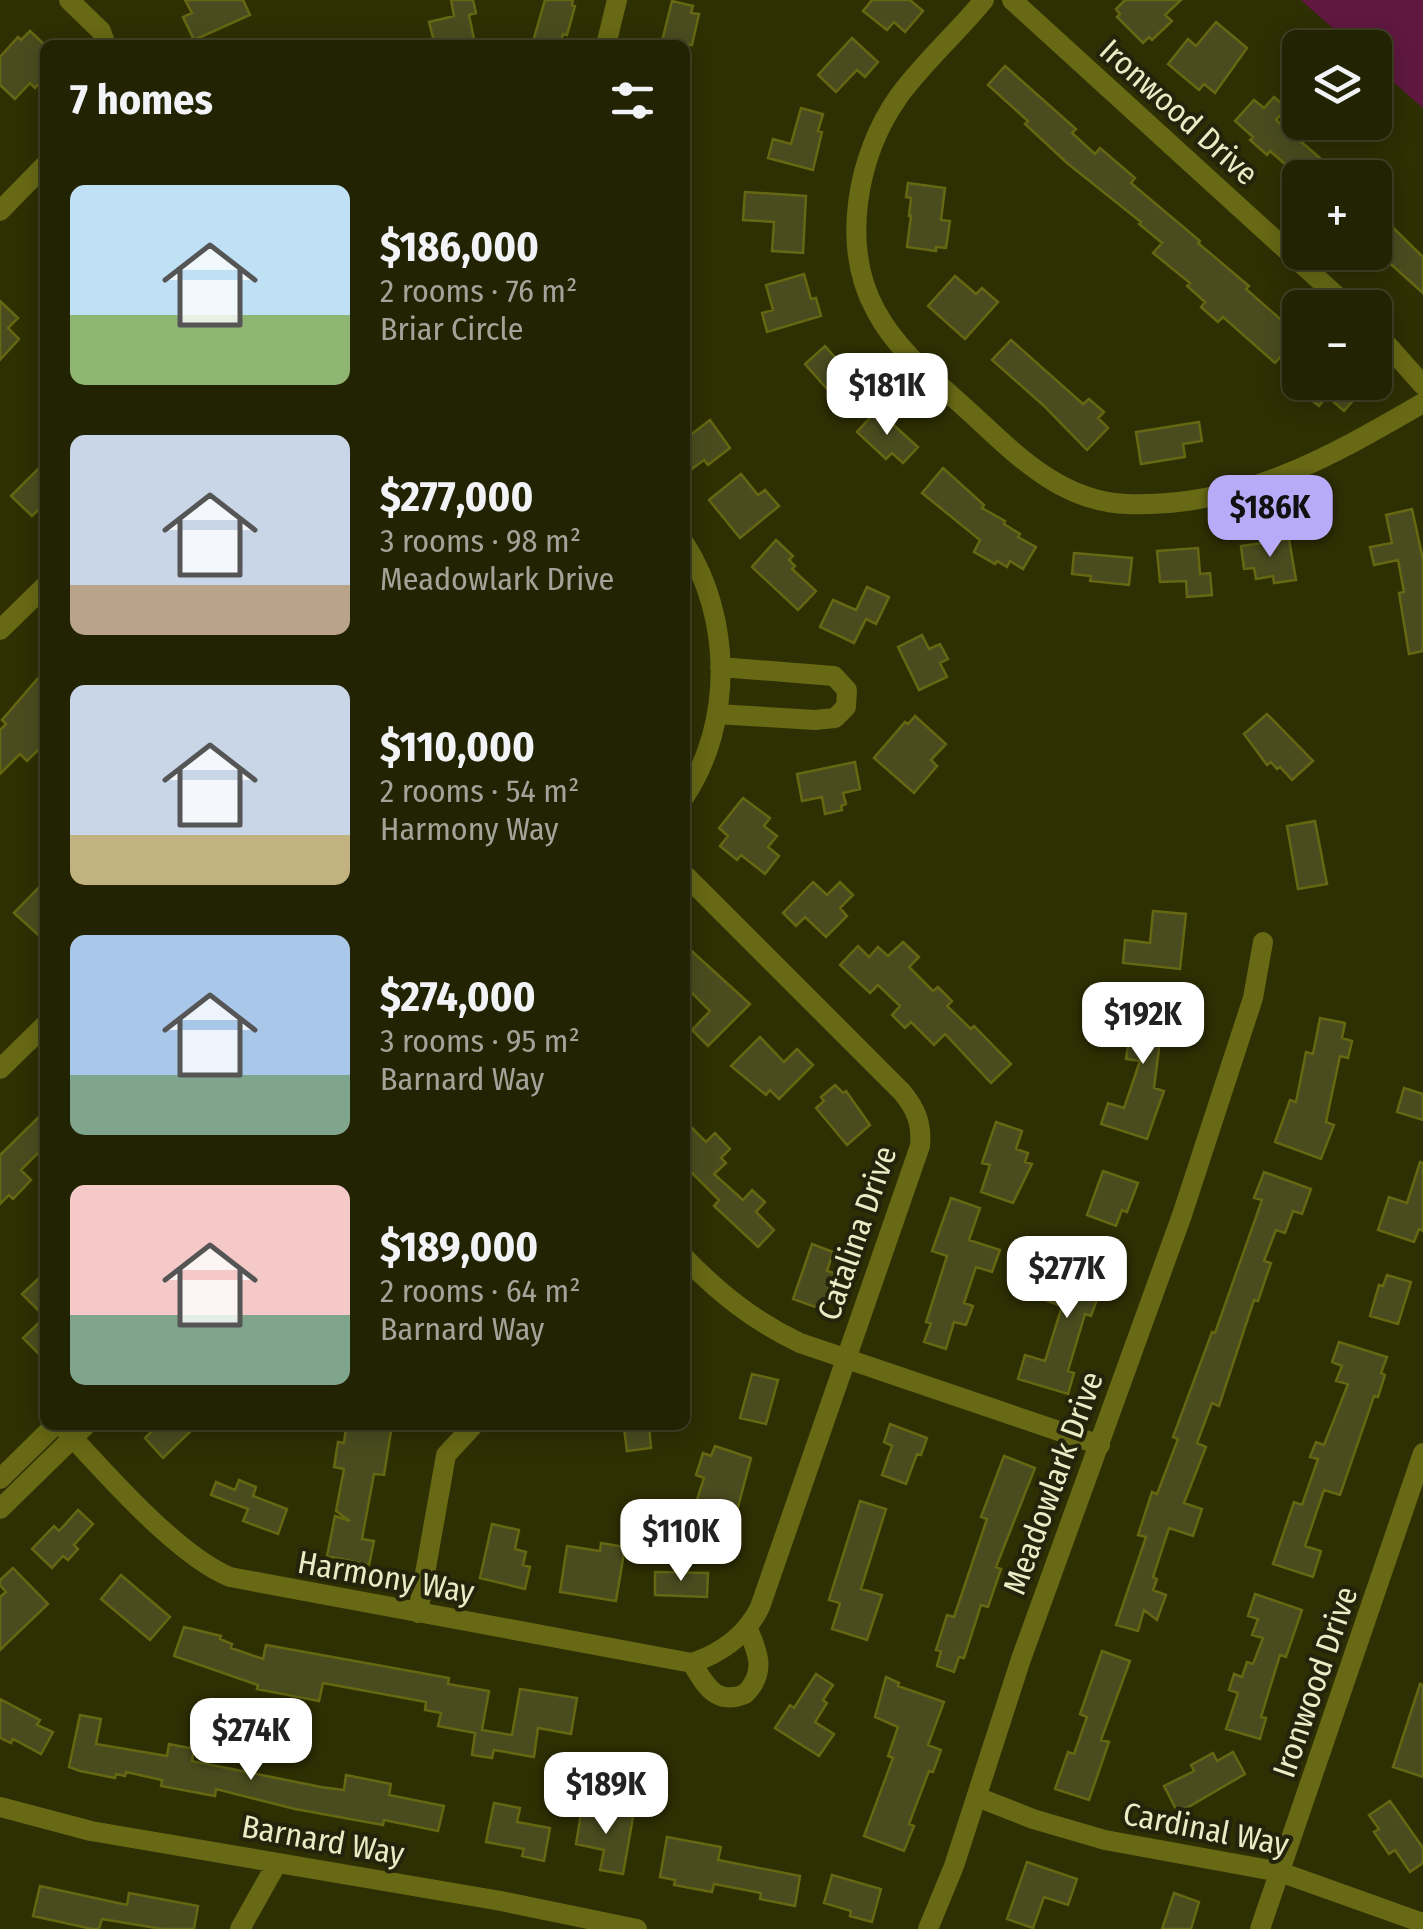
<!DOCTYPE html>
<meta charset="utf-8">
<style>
body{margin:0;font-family:"Fira Sans Condensed",sans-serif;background:#2a2b0c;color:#f1f3f6;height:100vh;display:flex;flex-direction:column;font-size:38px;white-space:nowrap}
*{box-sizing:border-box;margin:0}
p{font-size:32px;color:#a2a499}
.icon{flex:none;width:55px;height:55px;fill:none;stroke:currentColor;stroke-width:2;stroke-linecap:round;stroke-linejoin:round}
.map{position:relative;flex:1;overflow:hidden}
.drawer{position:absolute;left:40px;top:40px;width:650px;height:1390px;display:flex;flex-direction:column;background:#222302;border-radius:15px;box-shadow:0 5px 25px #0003,0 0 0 2px #3f4024}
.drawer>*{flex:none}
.controls{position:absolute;left:1282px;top:30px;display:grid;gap:20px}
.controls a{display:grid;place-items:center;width:110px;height:110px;border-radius:15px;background:#222302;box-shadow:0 5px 25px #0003,0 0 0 2px #3f4024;font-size:50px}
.price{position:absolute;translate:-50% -85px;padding:0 22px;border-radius:20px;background:#fff;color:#222;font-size:32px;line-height:65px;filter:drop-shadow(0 2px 5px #0008)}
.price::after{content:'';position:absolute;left:50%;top:60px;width:30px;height:22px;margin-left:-15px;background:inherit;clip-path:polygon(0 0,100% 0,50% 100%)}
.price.selected{background:#b7abf8;color:#111}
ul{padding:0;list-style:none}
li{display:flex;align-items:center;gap:30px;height:250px;padding:0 30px}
li span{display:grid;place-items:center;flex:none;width:280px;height:200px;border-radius:15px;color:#555}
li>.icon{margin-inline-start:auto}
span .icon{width:120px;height:120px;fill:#fffc;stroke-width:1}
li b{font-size:42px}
h2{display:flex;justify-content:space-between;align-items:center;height:120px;padding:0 30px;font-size:42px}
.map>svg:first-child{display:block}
.green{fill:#601840}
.building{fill:#4a4c1f;stroke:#656712;stroke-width:2.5}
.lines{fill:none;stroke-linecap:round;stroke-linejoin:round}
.minor{stroke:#676915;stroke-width:20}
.labels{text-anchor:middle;stroke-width:8;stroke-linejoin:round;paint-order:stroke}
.street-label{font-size:32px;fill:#eaecc6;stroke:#23240b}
</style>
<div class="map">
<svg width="1423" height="1929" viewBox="0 0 1423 1929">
<rect width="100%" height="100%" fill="#2e2f03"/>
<path class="green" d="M1301,0H1423V108L1375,66V48L1354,47Z"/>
<path class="building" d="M185,0H243L250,15L194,40L183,17L192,13Z
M451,0H473L476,13L469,15L474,39L435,45L429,22L454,16Z
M545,0H573L572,5L575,6L567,35L563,34L560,45H532Z
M872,0H910L923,11L905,32L894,22L887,30L863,11Z
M1125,0H1181L1165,15L1172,21L1152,40L1149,37L1143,43L1117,17L1120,14L1116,9Z
M672,1L693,6L691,13L699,14L692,45H661Z
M1216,22L1247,48L1215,93L1204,84L1199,90L1168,64L1188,39L1196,46Z
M30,31L45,45V77L35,88L30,83L15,99L0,85V57L18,37L21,40Z
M852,38L878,62L865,77L857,70L836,92L818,75Z
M1005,66L1076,129L1072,133L1095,154L1100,148L1135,178L1131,183L1200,241L1198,243L1249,286L1246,289L1287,325L1291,321L1300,330V335L1275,363L1223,317L1218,322L1201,307L1205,302L1187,286L1190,283L1153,253L1162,243L1139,224L1141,222L1067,163L1025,124L1028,121L988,85Z
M1274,97L1287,108L1276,120L1343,178H1301L1270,151L1267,155L1250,140L1253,137L1235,121L1254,100L1264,108Z
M801,108L823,114L818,131L822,132L813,170L768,158L773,139L791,144Z
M908,183L945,188L941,220L950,221L946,248L936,247V251L907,247L911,216H909L911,198L906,197Z
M745,192L806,196L803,253L772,251L774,222L743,220Z
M1375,210L1423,257V293L1375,250Z
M804,274L811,299L816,298L821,316L767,332L762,313L773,310L766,285Z
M955,276L976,294L982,288L998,302L965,339L928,306Z
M0,301L18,318L8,328L19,339L0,360Z
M1011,340L1083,404L1089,399L1104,412L1098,418L1108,428L1087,450L1043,405L992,360Z
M825,346L852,377L849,380L860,392L843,407L805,364Z
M1312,382H1369L1344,411L1327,396L1319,406L1307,396L1316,386Z
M877,410L918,447L903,463L892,453L886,459L857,432Z
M710,420L730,448L708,465L704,460L685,474V439Z
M1199,422L1202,441L1183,444L1185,457L1141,464L1136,432Z
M45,462V503L32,516L11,496Z
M943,468L984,505L982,508L1005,521L1004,524L1020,534L1018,537L1036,547L1023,569L1010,561L1007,567L997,561L995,564L974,552L980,540L922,493Z
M741,474L758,495L765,490L779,506L740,538L709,500Z
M1412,509L1423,560V651L1409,654L1399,593L1404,592L1398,560L1374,565L1370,547L1392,543L1386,515Z
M1289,539L1296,580L1274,583L1273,576L1256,579L1254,568L1244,569L1241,546Z
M776,540L793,556L789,560L795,566L792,569L816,591L798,610L752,567Z
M1198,548L1200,574L1210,573L1212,595L1187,597L1186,581L1160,582L1157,551Z
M1074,553L1132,558L1129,585L1090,581L1091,576L1072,574Z
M867,587L889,597L876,624L866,619L854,643L820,627L833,600L856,610Z
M922,635L929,649L940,644L948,659L940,663L947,677L919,690L898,647Z
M45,670V743L27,761L20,754L0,774V730L6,724L2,720Z
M1267,714L1313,761L1292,780L1280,767L1277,769L1271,762L1267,765L1244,734Z
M915,716L946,744L931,760L937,766L914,793L874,758L905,722L908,724Z
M855,762L860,789L843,793L846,804L841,806L842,810L825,814L822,797L802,801L797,774Z
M743,798L770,818L764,826L777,836L768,847L779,856L765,874L741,855L737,860L720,846L728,836L719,828Z
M1315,821L1327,884L1298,889L1287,826Z
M45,881V941L14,913Z
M813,882L827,895L840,882L853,895L840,908L847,916L826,937L805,917L796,926L783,913Z
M1153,911L1186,914L1180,969L1123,963L1125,940L1150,943Z
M903,942L919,957L909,967L933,991L938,987L952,1001L947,1006L971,1029L974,1026L1011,1064L991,1083L945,1034L934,1045L911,1022L905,1028L892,1015L900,1006L878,985L870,993L840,965L858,946L869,957L878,947L888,956Z
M685,945L750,1004L708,1046L692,1030L710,1011L685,986Z
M1136,994L1172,999L1166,1042L1160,1041L1154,1088L1164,1091L1147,1139L1101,1124L1108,1103L1124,1108L1140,1061L1126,1059Z
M1320,1018L1345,1023L1342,1038L1352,1041L1348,1058L1340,1056L1326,1122L1334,1125L1321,1159L1275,1142L1290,1100L1296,1102L1306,1052L1313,1054Z
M760,1037L784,1062L797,1049L813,1065L779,1099L770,1090L766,1095L731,1066Z
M835,1085L843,1093L846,1091L870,1125L847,1145L816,1108L824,1101L821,1097Z
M1404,1088L1423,1094V1120L1397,1112Z
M45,1111V1146L21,1170L31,1180L13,1199L9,1195L0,1204V1155Z
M685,1121L706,1142L715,1133L730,1149L721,1158L726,1163L714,1174L743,1200L752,1190L765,1202L756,1212L774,1230L758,1247L714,1206L719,1200L685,1166Z
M996,1122L1022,1131L1016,1149L1028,1153L1025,1162L1032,1164L1013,1203L981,1192L990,1165L982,1163Z
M1420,1162L1423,1163V1231L1419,1229L1414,1242L1378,1230L1389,1197L1407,1203Z
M1103,1171L1138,1183L1127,1212L1122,1210L1116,1226L1087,1215Z
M1264,1172L1311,1189L1302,1214L1293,1211L1285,1233L1276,1230L1264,1261L1271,1263L1258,1301L1254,1300L1219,1406L1212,1403L1197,1443L1206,1447L1184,1503L1202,1509L1193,1536L1169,1528L1153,1577L1157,1579L1153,1590L1166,1595L1157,1620L1144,1610L1138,1631L1116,1625L1146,1537L1138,1535L1152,1492L1157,1494L1178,1439L1173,1437L1212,1332L1215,1333L1262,1200L1254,1198Z
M951,1198L980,1208L969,1240L1000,1250L992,1272L976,1267L964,1303L973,1306L966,1325L954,1322L946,1349L924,1342L931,1323L926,1322L947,1256L932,1251Z
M812,1244L833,1252L827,1271L834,1273L821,1309L793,1299Z
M1078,1249L1111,1261L1091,1316L1085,1314L1068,1371L1074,1373L1068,1394L1018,1379L1025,1355L1045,1361L1062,1306L1042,1299L1050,1278L1065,1284Z
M1387,1275L1411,1282L1398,1324L1370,1316L1379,1285L1383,1286Z
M38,1279L45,1286V1360L23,1338L45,1317L22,1294Z
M1339,1342L1387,1357L1381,1373L1385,1375L1378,1397L1374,1396L1340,1495L1324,1490L1305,1546L1321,1551L1313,1577L1273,1564L1294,1502L1302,1505L1318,1459L1310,1457L1316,1442L1324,1445L1348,1384L1336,1381L1342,1366L1332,1362Z
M752,1374L778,1380L766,1424L740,1418Z
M890,1424L927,1438L921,1455L917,1454L906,1484L882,1475L892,1446L884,1442Z
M158,1425H197L163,1458L145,1438Z
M356,1425H392L384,1475L374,1474L362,1539L374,1541L369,1565L327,1556L335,1516L350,1521L336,1511L344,1469L334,1467L338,1442L344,1443L346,1428L356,1429Z
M649,1425L651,1448L627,1451L624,1428Z
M715,1446L751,1458L734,1522L694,1509L704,1478L696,1475L703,1453L711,1456Z
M1004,1456L1035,1468L996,1567L1001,1569L988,1607L981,1605L964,1658L959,1657L954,1672L937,1666L941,1651L936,1650L947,1615L954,1617L987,1519L981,1517Z
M239,1480L256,1487L253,1496L287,1509L278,1534L243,1521L248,1509L211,1495L216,1482L235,1490Z
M860,1501L886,1509L861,1589L882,1595L867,1640L832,1629L840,1603L829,1600Z
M78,1510L93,1524L74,1545L78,1549L68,1560L63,1556L52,1568L32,1549L54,1526L59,1531Z
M492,1524L519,1530L515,1549L526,1552L523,1565L530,1567L525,1589L480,1578Z
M601,1543L625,1547L616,1601L560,1592L567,1546L600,1551Z
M13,1568L48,1604L0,1650V1597L6,1592L0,1585V1580Z
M655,1572L708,1573L707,1597L655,1595Z
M121,1575L170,1617L150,1640L101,1599Z
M1255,1594L1302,1610L1286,1657L1280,1655L1261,1717L1266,1718L1260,1739L1226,1729L1238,1693L1229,1690L1234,1674L1242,1677L1247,1662L1253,1664L1263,1638L1252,1635L1258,1619L1248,1616Z
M184,1627L221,1636L220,1639L232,1644L231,1648L263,1659L266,1645L449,1678L448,1684L489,1691L482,1730L512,1735L520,1689L577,1698L571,1734L538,1728L534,1757L494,1750L492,1758L472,1755L475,1733L438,1726L441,1713L425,1710L426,1702L323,1683L319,1701L257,1689L258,1685L174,1656Z
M1102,1651L1130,1661L1101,1740L1109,1742L1089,1800L1055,1789L1068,1752L1074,1754L1087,1717L1080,1714Z
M816,1674L833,1685L823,1700L827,1703L815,1722L834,1734L819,1756L775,1728L790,1705L794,1708Z
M886,1677L899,1683L898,1686L944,1702L928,1745L941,1750L933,1772L929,1771L909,1824L914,1826L904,1851L864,1836L893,1758L888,1756L898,1727L875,1717Z
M1420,1684L1423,1685V1777L1393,1767Z
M0,1699L40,1720L37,1725L53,1732L41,1754L13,1739L11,1743L0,1738Z
M80,1715L101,1719L96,1744L167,1756L169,1744L194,1749L192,1761L321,1787L344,1790L346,1775L391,1784L389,1795L444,1806L438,1831L384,1820L383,1825L295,1809L216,1789L215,1796L161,1786L162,1780L126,1772L125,1776L116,1774L115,1778L80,1771L69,1767Z
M1233,1752L1245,1774L1178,1813L1164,1786L1194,1771L1191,1765L1213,1753L1217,1761Z
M1390,1801L1423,1848V1863L1410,1872L1395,1850L1389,1854L1374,1832L1379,1829L1369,1815Z
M494,1803L520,1808L517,1822L550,1828L544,1861L522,1856L524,1849L486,1842Z
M582,1808L633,1817L623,1874L600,1870L604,1850L576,1844Z
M667,1837L721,1847L718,1860L800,1876L795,1906L760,1899L761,1893L714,1884L712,1892L674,1885L675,1880L660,1877Z
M1027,1862L1077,1879L1068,1905L1044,1897L1033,1928L1007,1919Z
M832,1875L881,1889L872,1922L850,1916L851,1911L824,1903Z
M40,1886L127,1905L129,1893L198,1906L194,1929H162L102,1919L99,1929H92L33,1916Z
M1174,1893L1199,1902L1191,1929H1162Z"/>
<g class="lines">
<path class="minor" d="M69,0L101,31L106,45
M984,0C957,33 924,62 899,96C857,155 840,246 876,311C898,353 940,384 974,416C1018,457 1063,502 1127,504C1241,508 1328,458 1423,403
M1012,0L1350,308
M606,45L617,0
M0,211L45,165
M1375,331L1423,385
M685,544C732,618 733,723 685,796
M0,630L45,586
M717,714L815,720L835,718L846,707L847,690L834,676L720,667
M0,1069L45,1025
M685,1258C720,1294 754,1321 800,1343L1100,1445
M61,1425C102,1469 176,1555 230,1577L692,1663C721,1653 746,1636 760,1607L920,1146C922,1123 916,1109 902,1092L685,875
M0,1479L55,1425
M0,1509L86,1425
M418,1613L446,1455L472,1427
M692,1663C705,1685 716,1706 745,1694C767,1672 758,1653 747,1627
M977,1797L1033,1819L1105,1840L1280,1872L1423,1923
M0,1807L91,1831L501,1901L637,1929
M240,1929L277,1863
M928,1929L954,1866L1021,1659L1182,1215L1253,998L1263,942
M1260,1929L1423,1453"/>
</g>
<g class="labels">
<g class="street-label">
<text transform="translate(1179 112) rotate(42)" y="11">Ironwood Drive</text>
<text transform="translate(857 1233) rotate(-71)" y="11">Catalina Drive</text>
<text transform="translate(1053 1483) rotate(-70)" y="11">Meadowlark Drive</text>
<text transform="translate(386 1577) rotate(10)" y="11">Harmony Way</text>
<text transform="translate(1315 1682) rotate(-71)" y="11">Ironwood Drive</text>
<text transform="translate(1206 1829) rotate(11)" y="11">Cardinal Way</text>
<text transform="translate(323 1840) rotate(10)" y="11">Barnard Way</text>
</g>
</g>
</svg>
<div class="controls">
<a><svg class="icon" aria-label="layers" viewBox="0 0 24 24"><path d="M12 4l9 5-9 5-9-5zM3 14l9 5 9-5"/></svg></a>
<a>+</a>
<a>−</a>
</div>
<b class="price" style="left:887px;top:438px">$181K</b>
<b class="price selected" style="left:1270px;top:560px">$186K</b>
<b class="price" style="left:1143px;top:1067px">$192K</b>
<b class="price" style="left:1067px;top:1321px">$277K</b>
<b class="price" style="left:681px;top:1584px">$110K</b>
<b class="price" style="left:251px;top:1783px">$274K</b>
<b class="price" style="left:606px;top:1837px">$189K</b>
<section class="drawer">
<h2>7 homes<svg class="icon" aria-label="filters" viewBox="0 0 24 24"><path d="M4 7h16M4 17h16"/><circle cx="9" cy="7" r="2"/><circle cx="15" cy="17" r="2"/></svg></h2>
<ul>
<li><span style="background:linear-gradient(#bfe0f5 65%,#8fb573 0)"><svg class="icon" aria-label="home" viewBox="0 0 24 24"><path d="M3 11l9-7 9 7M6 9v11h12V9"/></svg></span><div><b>$186,000</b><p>2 rooms · 76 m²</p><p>Briar Circle</p></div></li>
<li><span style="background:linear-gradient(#c9d6e8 75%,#b9a48a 0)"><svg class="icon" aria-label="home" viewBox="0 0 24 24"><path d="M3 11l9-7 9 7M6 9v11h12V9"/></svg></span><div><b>$277,000</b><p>3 rooms · 98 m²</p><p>Meadowlark Drive</p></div></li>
<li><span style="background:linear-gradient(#c9d6e8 75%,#c2b280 0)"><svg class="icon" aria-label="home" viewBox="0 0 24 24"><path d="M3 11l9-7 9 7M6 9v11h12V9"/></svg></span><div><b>$110,000</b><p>2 rooms · 54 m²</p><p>Harmony Way</p></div></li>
<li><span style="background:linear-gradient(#a9c7e8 70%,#7fa58c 0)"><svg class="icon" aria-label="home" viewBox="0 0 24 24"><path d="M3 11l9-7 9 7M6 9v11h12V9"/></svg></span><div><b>$274,000</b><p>3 rooms · 95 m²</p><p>Barnard Way</p></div></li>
<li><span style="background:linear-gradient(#f6c9c9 65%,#7fa58c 0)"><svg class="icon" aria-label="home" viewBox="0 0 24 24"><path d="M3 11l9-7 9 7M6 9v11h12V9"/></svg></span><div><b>$189,000</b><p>2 rooms · 64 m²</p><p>Barnard Way</p></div></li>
</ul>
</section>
</div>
